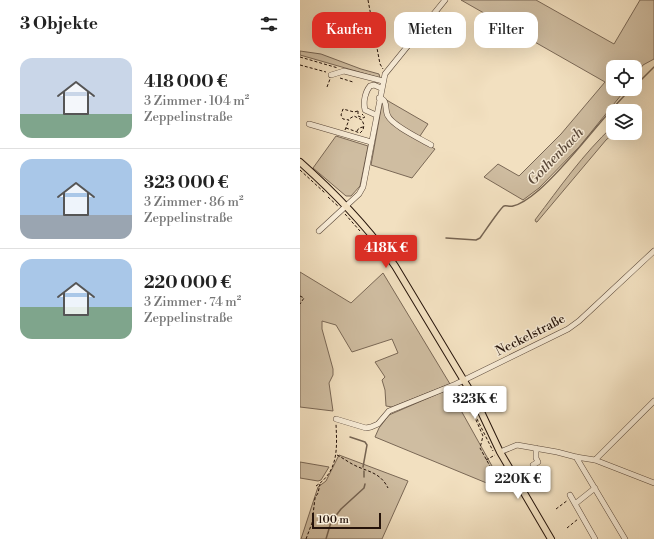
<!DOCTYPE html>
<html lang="de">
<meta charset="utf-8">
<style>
body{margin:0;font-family:"Libre Bodoni",serif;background:#f2f2f2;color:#222;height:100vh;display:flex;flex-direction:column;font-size:15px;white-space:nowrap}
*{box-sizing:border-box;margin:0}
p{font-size:13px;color:#767676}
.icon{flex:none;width:22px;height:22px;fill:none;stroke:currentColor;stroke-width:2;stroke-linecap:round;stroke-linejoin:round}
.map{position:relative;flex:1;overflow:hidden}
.drawer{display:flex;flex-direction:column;background:#fff;width:300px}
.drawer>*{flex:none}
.hud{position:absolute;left:12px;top:12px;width:282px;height:36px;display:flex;gap:8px}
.tools{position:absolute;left:306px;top:60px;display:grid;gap:8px}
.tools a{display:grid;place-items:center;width:36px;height:36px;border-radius:8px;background:#fff;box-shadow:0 4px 16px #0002;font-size:20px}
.scale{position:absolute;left:12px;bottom:10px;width:69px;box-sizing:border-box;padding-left:4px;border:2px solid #25130a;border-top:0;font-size:11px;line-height:14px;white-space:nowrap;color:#25130a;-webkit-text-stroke:3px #f7ebd6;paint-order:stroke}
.price{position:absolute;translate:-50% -34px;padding:0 9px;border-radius:4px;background:#fff;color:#222;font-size:13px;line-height:26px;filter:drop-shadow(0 1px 2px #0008)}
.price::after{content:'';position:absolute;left:50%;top:24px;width:12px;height:9px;margin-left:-6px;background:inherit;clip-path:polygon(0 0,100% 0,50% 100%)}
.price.current{background:#d93025;color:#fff}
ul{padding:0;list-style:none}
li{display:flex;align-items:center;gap:12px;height:100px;padding:0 20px}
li+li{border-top:1px solid #e0e0e0}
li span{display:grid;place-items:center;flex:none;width:112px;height:80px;border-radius:12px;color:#555}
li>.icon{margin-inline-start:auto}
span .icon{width:48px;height:48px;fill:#fffc;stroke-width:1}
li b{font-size:17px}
h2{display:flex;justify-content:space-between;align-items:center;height:48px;padding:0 20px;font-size:17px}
.chip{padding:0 14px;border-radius:12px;background:#fff;box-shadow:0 4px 16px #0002;font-size:14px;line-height:36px}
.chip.current{background:#d93025;color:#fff}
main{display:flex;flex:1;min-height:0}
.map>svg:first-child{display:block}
.green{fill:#cfbda1;stroke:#7a6856}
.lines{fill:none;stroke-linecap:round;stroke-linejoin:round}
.stream{stroke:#766452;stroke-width:1.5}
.minor-casing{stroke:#584638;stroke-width:6}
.major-casing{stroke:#25130a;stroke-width:8}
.path{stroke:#25130a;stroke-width:1;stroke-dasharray:3 2;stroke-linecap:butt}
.minor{stroke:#f7ebd6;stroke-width:5}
.major{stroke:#f2e0c0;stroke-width:6}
.labels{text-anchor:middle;stroke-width:3;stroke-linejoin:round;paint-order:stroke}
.street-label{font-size:13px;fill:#25130a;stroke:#f7ebd6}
.water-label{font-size:14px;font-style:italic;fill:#5b493a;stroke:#f7ebd6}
</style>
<main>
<section class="drawer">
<h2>3 Objekte<svg class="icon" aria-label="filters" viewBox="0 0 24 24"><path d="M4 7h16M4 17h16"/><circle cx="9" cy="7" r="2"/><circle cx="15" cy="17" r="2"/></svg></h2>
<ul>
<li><span style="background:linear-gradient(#c9d6e8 70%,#7fa58c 0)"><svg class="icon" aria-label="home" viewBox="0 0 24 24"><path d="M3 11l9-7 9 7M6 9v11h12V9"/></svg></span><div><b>418 000 €</b><p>3 Zimmer · 104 m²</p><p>Zeppelinstraße</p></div></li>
<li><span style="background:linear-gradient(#a9c7e8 70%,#9aa5b1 0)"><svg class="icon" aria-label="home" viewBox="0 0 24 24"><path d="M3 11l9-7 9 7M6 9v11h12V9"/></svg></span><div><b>323 000 €</b><p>3 Zimmer · 86 m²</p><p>Zeppelinstraße</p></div></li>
<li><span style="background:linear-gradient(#a9c7e8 60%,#7fa58c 0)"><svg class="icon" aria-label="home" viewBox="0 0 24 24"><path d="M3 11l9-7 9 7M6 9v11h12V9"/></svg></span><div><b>220 000 €</b><p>3 Zimmer · 74 m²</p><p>Zeppelinstraße</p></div></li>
</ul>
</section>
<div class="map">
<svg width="354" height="539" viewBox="0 0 354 539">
<rect width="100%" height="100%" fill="#f2e0c0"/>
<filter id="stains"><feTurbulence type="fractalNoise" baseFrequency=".005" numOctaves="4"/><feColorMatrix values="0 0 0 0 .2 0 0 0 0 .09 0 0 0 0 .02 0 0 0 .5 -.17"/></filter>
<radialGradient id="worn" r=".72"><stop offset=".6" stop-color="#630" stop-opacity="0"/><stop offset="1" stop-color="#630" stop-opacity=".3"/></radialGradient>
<path class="green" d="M161,0H236L314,44L340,0H354V59L343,65L335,76V67H313V89H326L279,147L239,188L223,200L184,177L198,164L219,176L261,134L305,82Z
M0,51L21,54L61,69L79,74L80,78L0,55Z
M83,98L128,124L118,139L135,149L112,178L71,165Z
M313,126V133H314L306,140L237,222H236L235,220C260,187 283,154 313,126Z
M36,136L68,146L60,186L51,196H46L13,168Z
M0,272L51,303L83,273L150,384L92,407L86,406L85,390L82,380L85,377L75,362L98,353L92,339L52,352L36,325L22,321V329L33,369V375L29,383L33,411L0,407Z
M149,389L206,491L75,437L79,428L89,415Z
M39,455L108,481L82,539H1L18,487L26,481Z
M0,462L29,467L21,480L18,481L0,478Z"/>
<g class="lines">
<path class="stream" d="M335,86L354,67
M146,238L176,240L180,238C183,234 201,207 204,206C206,205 210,207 213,206C222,204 232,196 239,190C273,160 298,121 331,89
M50,437L65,442L67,445L63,467
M64,471V477
M26,539L31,522L41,509L64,488L65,484"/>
<defs>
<path id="minor" d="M31,75L44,71L83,81
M79,98C89,100 84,110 88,116C93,126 121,139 131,145
M76,115L65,110C63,102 65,92 70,86L74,85L81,88
M9,124L71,142
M19,231L59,194L63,187L85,74L145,0
M36,419L66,428L71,427L78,424L89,411L156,384L268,329L279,321L354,251
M200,452L217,445L257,452L276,457L295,460L354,483
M276,457L325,539
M295,460L354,401
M233,465L238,462L236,458V448
M270,495L295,539
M275,504L295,488"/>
<path id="major" d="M0,162C36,194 68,227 95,266L175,399L200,452L251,539"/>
</defs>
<use href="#minor" class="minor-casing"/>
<use href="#major" class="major-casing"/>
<path class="path" d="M68,0L80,64L83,69
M0,57L38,68
M0,65L26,72
M40,78L53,82
M27,87L30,79
M58,111V116L63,118L65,117L62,114
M46,128L60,133L63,130L64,125L62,120L54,116L49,119
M45,130L49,120L43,119L41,115L43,109L54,112L58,111
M57,131L59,128L63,127
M0,170L25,193
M28,197L39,207
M45,214L60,231
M0,296L4,298L0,304
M159,389L176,420L183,436L180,448L202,488
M171,405L176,417L193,451
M37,455C43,458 48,462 54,465C68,472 80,472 88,488
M186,460L195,455
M16,486C39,471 37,447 36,424
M256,509L268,500
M267,528L278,519
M6,539L12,523L15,498L18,493L20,484"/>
<use href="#minor" class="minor"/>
<use href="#major" class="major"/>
</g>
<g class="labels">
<g class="street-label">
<text transform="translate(230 334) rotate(-27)" y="5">Neckelstraße</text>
</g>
<g class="water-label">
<text transform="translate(255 156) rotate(-46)" y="5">Gothenbach</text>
</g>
</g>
<rect width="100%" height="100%" filter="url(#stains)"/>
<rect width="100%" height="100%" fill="url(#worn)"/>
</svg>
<div class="tools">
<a><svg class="icon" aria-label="locate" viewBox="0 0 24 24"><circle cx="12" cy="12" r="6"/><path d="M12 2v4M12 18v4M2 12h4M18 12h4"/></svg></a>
<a><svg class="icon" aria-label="layers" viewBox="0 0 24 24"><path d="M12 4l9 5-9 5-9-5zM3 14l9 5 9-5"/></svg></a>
</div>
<div class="scale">100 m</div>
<b class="price current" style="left:86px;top:269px">418K €</b>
<b class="price" style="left:175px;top:420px">323K €</b>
<b class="price" style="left:218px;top:500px">220K €</b>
<div class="hud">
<a class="chip current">Kaufen</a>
<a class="chip">Mieten</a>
<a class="chip">Filter</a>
</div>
</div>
</main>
